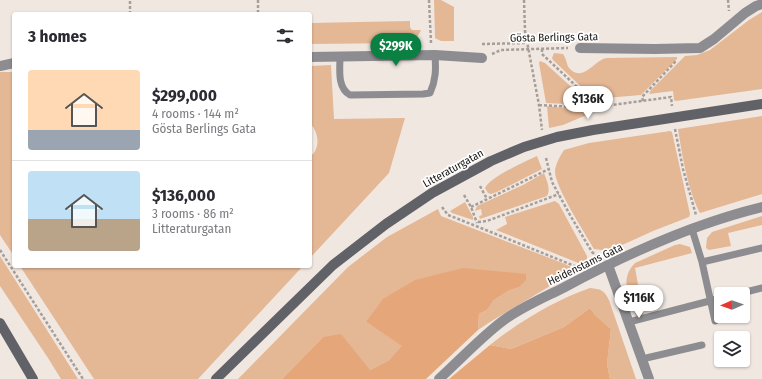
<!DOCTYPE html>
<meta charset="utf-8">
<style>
body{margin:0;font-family:"Fira Sans Condensed",sans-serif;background:#f7f7f7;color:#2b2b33;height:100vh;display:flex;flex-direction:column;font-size:15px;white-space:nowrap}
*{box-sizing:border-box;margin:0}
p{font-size:13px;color:#7c7c81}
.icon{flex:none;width:22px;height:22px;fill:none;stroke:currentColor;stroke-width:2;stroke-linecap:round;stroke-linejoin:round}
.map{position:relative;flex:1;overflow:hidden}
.drawer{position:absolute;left:12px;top:12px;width:300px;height:256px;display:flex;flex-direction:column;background:#fff;border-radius:4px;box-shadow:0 1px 3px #0004}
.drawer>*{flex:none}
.needle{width:26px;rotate:268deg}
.fabs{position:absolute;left:714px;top:287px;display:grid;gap:8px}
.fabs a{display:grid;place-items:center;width:36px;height:36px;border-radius:4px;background:#fff;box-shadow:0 1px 3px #0004;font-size:20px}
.price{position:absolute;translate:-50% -34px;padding:0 9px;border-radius:14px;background:#fff;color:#222;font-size:13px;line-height:26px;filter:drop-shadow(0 1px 2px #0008)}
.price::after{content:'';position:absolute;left:50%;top:24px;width:12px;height:9px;margin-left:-6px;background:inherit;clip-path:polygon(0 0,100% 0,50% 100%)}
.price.current{background:#0b8043;color:#fff}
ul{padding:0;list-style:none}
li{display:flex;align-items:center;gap:12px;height:100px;padding:0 16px}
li+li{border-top:1px solid #e1e1e2}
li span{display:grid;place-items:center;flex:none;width:112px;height:80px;border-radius:4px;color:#555}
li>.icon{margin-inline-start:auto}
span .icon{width:48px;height:48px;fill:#fffc;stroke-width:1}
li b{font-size:17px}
h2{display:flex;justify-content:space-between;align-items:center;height:48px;padding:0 16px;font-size:17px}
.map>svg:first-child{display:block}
.green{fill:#e4b795}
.forest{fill:#e5a779}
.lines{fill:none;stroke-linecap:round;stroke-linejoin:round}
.path{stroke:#a59e99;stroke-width:2.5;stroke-dasharray:3 2;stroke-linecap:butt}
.lane{stroke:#8d8d91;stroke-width:7}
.street{stroke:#8d8d91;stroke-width:10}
.secondary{stroke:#616268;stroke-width:10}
.labels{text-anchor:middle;stroke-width:3.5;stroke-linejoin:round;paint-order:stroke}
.street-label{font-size:11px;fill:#181512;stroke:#fff}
</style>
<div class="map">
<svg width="762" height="379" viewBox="0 0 762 379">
<rect width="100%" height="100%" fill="#f1e7e1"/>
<path class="green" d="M434,0H441L454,7V41H441L435,38Z
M762,12V89L676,101L674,100L673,91L649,94L651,90L685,56L697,55L710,50L749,20Z
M410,21V27L412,30H421C419,36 413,41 408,43L310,44V23Z
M554,53L563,54C567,59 566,65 570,69C583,82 594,61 606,58L677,57V59L641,95L594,99L553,60L552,58Z
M540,61L545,63L589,103V105L546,103L539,63Z
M331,65L334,119L405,118L389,173L310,258V157C321,148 319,133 310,123V66Z
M0,72H14V256L0,235Z
M547,106L589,111H591L589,114L563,125L549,128Z
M762,116V194L700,213C688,191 682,154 678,129Z
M670,131L672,132L690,214L689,217L653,231L609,251L594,249C585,233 556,189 555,172C555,165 560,156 564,150L589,143Z
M537,156L542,169L497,192L491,194L488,193L485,188C490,177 526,161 537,156Z
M544,173C547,181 551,189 547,196L480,219L479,216L482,215L481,209L475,211L477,206L523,185Z
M555,201L559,204L587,256V259L584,263L581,264L496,230L507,224L505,217Z
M465,202L473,217V220L452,213L450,211Z
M438,209L441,216L565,264L575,269V271L490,322L478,330L479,314L487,310L494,300L508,291L519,287L366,322L403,346L389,360L370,370L323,337L282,379H238L348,267L387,237Z
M762,216V225L728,233L731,246L709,250L706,248L707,238L712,232Z
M680,244L690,247L692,253L635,268L644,317L639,318L636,316C629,298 619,279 635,263L675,245Z
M0,256L78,379H61L48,358L0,286Z
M20,266H303L198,379H94Z
M590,288C601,289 604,290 609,300L636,379H610L607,364L611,329L595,315L590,308L564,327L511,349L490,345C517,323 557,299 590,288Z"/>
<path class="forest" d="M463,268L526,274V280L519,287L508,291L494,300L487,310L479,314L478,330L426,379H282L323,337L341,334L370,370L389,360L402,346L366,322L383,299L415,280Z
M590,308L595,315L611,329L607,364L610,379H449L490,345L511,349L564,327Z"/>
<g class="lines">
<path class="path" d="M258,0V14
M429,0L431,43
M524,0L525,31L539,105L542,130
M728,0L729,11
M130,14V0
M482,44L527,43
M542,49V54L591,100L595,108
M492,54L501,50L568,48
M643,101L642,97L676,61
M539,105L590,108L671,97L672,106
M675,129L683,169L696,215
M546,158L552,182L570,215L592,252L598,257
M480,186L487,199
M464,195L471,207L477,223
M442,207L448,215L476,226L577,267
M471,207L549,169
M478,222L487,221L559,194
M0,250L83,379"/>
<path class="lane" d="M340,57C340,69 337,88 350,95L423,94L430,93C436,80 436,69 435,55
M692,229L702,262
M738,294L762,288
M715,321L702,262L762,248
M629,322L721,298
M642,359L702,345"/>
<path class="street" d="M580,48L655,49L700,48L714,39L745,13L756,6L762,4
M310,57L435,55L482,58
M0,66L14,63
M608,265L649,379
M439,379C460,360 481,337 504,320C522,307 543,298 563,288C626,254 692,224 762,207"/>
<path class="secondary" d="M0,323L33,379
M216,379L333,265L386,224L432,193L491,161L524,147L557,137L593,130L762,104"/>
</g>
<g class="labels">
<g class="street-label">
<text transform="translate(554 37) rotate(-1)" y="4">Gösta Berlings Gata</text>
<text transform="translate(453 168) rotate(-29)" y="4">Litteraturgatan</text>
<text transform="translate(585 264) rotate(-26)" y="4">Heidenstams Gata</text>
</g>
</g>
</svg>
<div class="fabs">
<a><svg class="needle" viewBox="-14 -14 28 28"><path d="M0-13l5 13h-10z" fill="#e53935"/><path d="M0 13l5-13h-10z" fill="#7c7c81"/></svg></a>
<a><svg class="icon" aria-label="layers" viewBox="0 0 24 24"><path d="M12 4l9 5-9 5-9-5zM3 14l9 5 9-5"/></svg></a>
</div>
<b class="price current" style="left:396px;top:67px">$299K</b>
<b class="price" style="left:588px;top:120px">$136K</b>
<b class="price" style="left:639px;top:319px">$116K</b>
<section class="drawer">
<h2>3 homes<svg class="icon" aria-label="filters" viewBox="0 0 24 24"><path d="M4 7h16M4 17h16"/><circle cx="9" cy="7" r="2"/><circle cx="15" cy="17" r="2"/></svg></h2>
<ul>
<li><span style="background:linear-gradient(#ffd9b3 75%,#9aa5b1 0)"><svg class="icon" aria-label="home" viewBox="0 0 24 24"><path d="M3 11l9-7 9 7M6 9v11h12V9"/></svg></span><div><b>$299,000</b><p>4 rooms · 144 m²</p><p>Gösta Berlings Gata</p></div></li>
<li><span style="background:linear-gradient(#bfe0f5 60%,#b9a48a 0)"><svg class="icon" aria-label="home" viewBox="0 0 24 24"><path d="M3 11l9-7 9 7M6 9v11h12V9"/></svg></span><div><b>$136,000</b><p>3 rooms · 86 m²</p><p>Litteraturgatan</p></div></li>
</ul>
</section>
</div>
